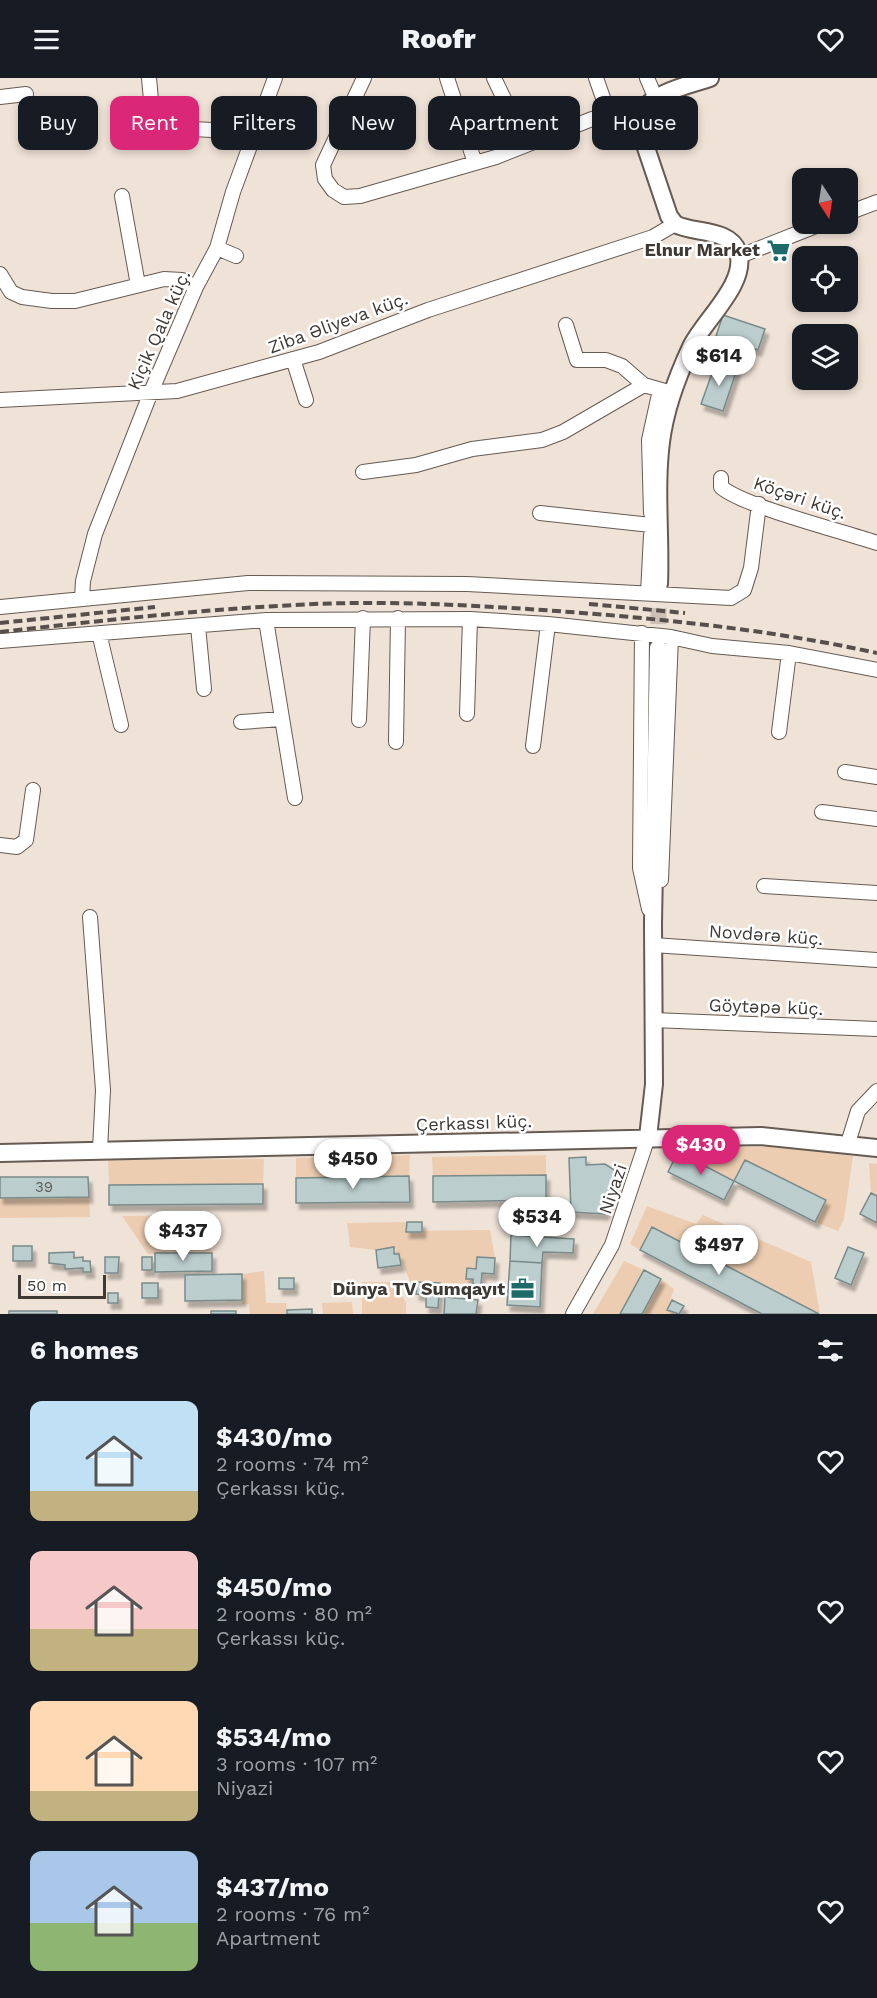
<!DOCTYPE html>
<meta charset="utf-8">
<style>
body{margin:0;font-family:"Work Sans",sans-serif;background:#20242c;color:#f1f3f6;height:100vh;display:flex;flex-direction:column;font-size:22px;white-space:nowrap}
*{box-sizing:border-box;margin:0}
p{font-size:20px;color:#9ea1a6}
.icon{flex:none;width:33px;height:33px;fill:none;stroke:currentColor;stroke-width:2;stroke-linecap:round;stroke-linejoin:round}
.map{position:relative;height:1236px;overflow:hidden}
.side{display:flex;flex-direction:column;background:#171b24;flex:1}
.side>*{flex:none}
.banner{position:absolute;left:18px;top:18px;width:842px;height:54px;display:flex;gap:12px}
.needle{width:39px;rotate:168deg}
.tools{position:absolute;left:792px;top:90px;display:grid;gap:12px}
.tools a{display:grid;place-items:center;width:66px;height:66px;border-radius:12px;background:#171b24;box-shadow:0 3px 9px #0003;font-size:30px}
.scale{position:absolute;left:18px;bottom:15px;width:88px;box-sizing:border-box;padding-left:6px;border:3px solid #3e3935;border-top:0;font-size:16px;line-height:21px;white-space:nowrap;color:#3e3935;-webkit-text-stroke:4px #fff;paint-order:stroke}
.price{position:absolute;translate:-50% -51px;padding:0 14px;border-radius:21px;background:#fff;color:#222;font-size:20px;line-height:39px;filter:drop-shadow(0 2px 3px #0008)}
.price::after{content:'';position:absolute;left:50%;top:36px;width:18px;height:14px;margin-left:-9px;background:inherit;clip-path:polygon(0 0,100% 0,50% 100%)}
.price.selected{background:#db2777;color:#fff}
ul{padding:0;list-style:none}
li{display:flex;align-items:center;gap:18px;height:150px;padding:0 30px}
li span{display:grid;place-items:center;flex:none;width:168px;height:120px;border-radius:12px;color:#555}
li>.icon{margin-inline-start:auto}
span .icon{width:72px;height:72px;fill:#fffc;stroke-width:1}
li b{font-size:26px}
h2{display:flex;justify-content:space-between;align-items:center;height:72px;padding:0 30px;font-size:26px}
.tag{padding:0 21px;border-radius:12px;background:#171b24;box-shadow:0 3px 9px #0003;font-size:21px;line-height:54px}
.tag.selected{background:#db2777;color:#fff}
header{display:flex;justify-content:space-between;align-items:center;height:78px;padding:0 30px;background:#171b24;font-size:27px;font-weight:800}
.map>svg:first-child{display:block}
.green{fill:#eccdb1}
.building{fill:#bbcecd;stroke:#798a8a;stroke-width:1.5;filter:url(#shadow)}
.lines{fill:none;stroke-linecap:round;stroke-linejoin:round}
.tertiary-tunnel{stroke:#ccc0b7;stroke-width:16;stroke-dasharray:16 8;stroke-linecap:butt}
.minor-casing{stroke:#665b52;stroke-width:16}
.tertiary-casing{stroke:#665b52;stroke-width:20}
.minor{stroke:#fff;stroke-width:14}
.tertiary{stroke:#fff;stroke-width:16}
.rail{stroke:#564f4b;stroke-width:4;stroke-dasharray:9 4.5;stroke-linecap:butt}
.labels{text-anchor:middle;stroke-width:5;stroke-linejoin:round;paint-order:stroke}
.number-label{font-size:15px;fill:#5d5e5b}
.poi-label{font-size:18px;font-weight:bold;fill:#3e3935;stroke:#fff;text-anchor:end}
.street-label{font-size:18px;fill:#3e3935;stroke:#fff}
</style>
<header><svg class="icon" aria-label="menu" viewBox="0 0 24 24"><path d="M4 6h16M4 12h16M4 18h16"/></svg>Roofr<svg class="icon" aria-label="heart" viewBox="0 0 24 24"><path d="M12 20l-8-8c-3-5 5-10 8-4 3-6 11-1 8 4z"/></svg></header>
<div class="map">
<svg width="877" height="1236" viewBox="0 0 877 1236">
<defs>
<filter id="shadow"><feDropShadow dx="3.5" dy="6" stdDeviation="1.5" flood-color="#0004"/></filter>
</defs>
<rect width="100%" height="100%" fill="#efe2d7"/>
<path class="green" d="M679,1068L787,1069L853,1078L844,1141L838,1153L815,1144L825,1122L745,1082L734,1103L678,1074Z
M410,1077L409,1098L296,1100V1080Z
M546,1077V1097L433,1098L432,1079Z
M264,1081L263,1106L109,1107L108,1082Z
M869,1085L877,1086V1118L871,1115Z
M89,1119L90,1139L0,1140V1120Z
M647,1128L696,1146L703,1137L811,1184L820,1236L653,1149L640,1172L630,1166Z
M202,1137L212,1175L148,1176L122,1138Z
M407,1144L406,1153L490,1152L495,1180L477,1179L476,1191L467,1190L466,1201H473V1206L417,1204L416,1216C410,1205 400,1176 394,1170L376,1172L350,1169L347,1145Z
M624,1183L644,1192L620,1236H593Z
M264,1193L266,1225H286L287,1236H250L249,1226H242V1196Z
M661,1201L674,1211L667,1232L675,1236H642Z
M362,1204H393L406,1224V1236H362Z
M352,1224L353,1236H323L322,1225Z"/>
<path class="building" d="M723,237L765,251L758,272L716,258Z
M716,284L737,291L723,333L701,326Z
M678,1074L734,1103L724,1122L668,1094Z
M586,1079V1087L605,1086L619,1095L605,1136L571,1134L569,1080Z
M745,1082L826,1122L815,1144L734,1103Z
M546,1097V1122L433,1124V1098Z
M409,1098L410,1124L296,1125V1100Z
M0,1099H88L89,1119L0,1120Z
M263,1106V1126L109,1127V1107Z
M871,1115L877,1118V1145L860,1136Z
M407,1144H422V1154H406Z
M652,1149L819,1236H762L640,1172Z
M511,1157L574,1161L573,1175L543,1174L542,1185L510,1183Z
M13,1168H32V1183H13Z
M394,1169V1176H399L401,1187L378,1190L376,1172Z
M848,1169L864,1175L851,1207L835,1200Z
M74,1174V1180L83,1179V1183H90L91,1194H83V1190L65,1191V1187L49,1185V1175Z
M155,1175H212V1193L155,1194Z
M105,1179H119L118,1195H105Z
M142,1179H152V1192H142Z
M477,1179L495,1180L494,1196L482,1195L481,1207L473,1206V1201H466L467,1190L476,1191Z
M510,1183L542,1185L540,1229L507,1227Z
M644,1192L661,1201L642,1236H620Z
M242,1196V1222L185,1223V1197Z
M279,1200H294V1211H279Z
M417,1204L440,1205L438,1230L426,1229V1217L416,1216Z
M142,1205H158V1220H142Z
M108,1215H118V1225H108Z
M445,1219L478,1222L476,1236H444Z
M672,1222L684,1228L679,1236L667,1232Z
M312,1231V1236H287V1232Z
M9,1233H57V1236H9Z
M211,1233H236V1236H211Z"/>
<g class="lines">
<path class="tertiary-tunnel" d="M658,570L659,506"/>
<defs>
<path id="minor" d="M149,0L153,44L156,49L230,53L255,57
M364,0L323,87L325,101L333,112L344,119L360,118L496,79L592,41L609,37L637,43
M447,0L475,85
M494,0L526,67
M596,0L609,37
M647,0L656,21
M0,19L26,16
M122,118L138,207
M848,135L877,124
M217,170L236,178
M740,178L821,146
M0,196L11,214L22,219L52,223H75L164,201L182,202L196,209
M566,247L577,282H606L622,288L644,307
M293,281L306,322
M0,322L177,313L319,274L428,232L653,159L675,146
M363,394L416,387L472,371L542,362L563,354L644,307L672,315
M721,400V409C745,429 842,453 877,465
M540,435L651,447
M651,435L649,362L660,312
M648,515L651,457
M82,520L83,503L95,456L151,314L196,209L217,170L233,114L275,0
M0,529L248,505L467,506L731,520L744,512L751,490L759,426
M266,542L295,720
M198,548L204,611
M99,555L121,647
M642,555L640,790L649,831
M0,563L266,542L470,541L548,546L671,559L712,568L789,575L877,592
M467,636L470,541
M359,642L363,540
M241,644L282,641
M779,654L789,575
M396,664L398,540
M533,668L548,546
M845,694L877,699
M822,734L877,741
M0,767L17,769L26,762L33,712
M661,802L671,559
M764,808L877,815
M90,839L103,1012L100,1072
M653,867L877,882
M653,942L877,951
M848,1065L858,1033L877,1013
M573,1236L612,1167L648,1059"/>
<path id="tertiary" d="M659,506C661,459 655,411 661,364C665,331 677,299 691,269C704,242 748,205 738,174C730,150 694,156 675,146L669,138L637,43C646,15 686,8 710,0
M648,1059L654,1006L653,845L658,570
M0,1075L761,1058L877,1070"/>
</defs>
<use href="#minor" class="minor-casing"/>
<use href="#tertiary" class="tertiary-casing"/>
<use href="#minor" class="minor"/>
<use href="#tertiary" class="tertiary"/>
<path class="rail" d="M589,526L685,535
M0,545L155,529
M0,554C98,543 196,532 294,527C382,522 470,527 557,533C665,541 772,552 877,575"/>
</g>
<defs>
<symbol id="supermarket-bare" viewBox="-9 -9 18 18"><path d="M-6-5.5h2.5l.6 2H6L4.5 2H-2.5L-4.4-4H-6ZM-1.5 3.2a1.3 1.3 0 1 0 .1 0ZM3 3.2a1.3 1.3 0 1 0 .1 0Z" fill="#1e6a69" stroke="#fff" stroke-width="2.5" paint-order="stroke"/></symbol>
<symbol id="office-bare" viewBox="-9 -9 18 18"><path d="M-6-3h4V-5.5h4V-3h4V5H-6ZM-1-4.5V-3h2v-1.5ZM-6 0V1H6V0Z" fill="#1e6a69" stroke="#fff" stroke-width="2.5" paint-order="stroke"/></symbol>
</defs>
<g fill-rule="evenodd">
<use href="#supermarket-bare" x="762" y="156" width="33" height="33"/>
<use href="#office-bare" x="506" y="1194" width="33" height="33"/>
</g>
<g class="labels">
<g class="number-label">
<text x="44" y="1114">39</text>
</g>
<g class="poi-label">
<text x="760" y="178">Elnur Market</text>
<text x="505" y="1217">Dünya TV Sumqayıt</text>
</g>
<g class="street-label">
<text transform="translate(338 245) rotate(-20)" y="6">Ziba Əliyeva küç.</text>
<text transform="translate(159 252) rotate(-66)" y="6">Kiçik Qala küç.</text>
<text transform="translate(800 420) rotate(19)" y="6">Köçəri küç.</text>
<text transform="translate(766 857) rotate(4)" y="6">Novdərə küç.</text>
<text transform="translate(766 929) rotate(2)" y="6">Göytəpə küç.</text>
<text transform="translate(474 1045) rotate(-2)" y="6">Çerkassı küç.</text>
<text transform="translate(613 1111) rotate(-71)" y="6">Niyazi</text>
</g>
</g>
</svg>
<div class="tools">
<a><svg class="needle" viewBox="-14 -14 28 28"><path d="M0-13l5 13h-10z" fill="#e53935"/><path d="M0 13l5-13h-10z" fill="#9ea1a6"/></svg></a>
<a><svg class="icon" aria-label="locate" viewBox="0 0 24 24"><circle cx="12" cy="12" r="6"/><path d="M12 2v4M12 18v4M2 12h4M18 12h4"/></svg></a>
<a><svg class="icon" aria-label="layers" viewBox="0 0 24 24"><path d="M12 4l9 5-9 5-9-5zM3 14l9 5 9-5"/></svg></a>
</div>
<div class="scale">50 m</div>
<b class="price" style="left:719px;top:309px">$614</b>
<b class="price selected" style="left:701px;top:1098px">$430</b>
<b class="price" style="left:353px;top:1112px">$450</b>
<b class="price" style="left:537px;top:1170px">$534</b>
<b class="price" style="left:183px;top:1184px">$437</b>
<b class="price" style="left:719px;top:1198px">$497</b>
<div class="banner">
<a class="tag">Buy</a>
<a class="tag selected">Rent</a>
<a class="tag">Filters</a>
<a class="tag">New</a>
<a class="tag">Apartment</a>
<a class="tag">House</a>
</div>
</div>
<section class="side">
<h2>6 homes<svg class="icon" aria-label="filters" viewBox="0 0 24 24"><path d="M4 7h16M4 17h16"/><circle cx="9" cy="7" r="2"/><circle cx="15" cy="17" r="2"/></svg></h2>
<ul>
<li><span style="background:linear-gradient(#bfe0f5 75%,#c2b280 0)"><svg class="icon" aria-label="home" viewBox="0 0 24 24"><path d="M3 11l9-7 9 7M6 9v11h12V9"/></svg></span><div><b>$430/mo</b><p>2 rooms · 74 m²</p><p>Çerkassı küç.</p></div><svg class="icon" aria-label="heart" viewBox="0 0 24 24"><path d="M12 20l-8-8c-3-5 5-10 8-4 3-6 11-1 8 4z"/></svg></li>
<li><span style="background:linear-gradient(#f6c9c9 65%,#c2b280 0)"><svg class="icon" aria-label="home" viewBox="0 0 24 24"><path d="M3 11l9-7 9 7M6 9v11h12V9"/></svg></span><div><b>$450/mo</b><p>2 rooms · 80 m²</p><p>Çerkassı küç.</p></div><svg class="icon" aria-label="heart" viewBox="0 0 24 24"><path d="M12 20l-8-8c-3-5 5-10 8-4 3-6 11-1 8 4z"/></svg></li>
<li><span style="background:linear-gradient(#ffd9b3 75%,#c2b280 0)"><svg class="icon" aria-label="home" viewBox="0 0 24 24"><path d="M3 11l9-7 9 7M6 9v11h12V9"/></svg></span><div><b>$534/mo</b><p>3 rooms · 107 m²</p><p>Niyazi</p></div><svg class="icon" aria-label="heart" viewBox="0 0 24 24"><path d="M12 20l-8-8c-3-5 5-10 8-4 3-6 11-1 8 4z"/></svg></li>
<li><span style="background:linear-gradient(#a9c7e8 60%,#8fb573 0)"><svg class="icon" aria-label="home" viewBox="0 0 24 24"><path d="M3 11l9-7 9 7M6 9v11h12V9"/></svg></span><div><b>$437/mo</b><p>2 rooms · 76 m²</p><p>Apartment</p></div><svg class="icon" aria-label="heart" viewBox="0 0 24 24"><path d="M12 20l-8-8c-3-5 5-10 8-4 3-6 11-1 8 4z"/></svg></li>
</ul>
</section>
